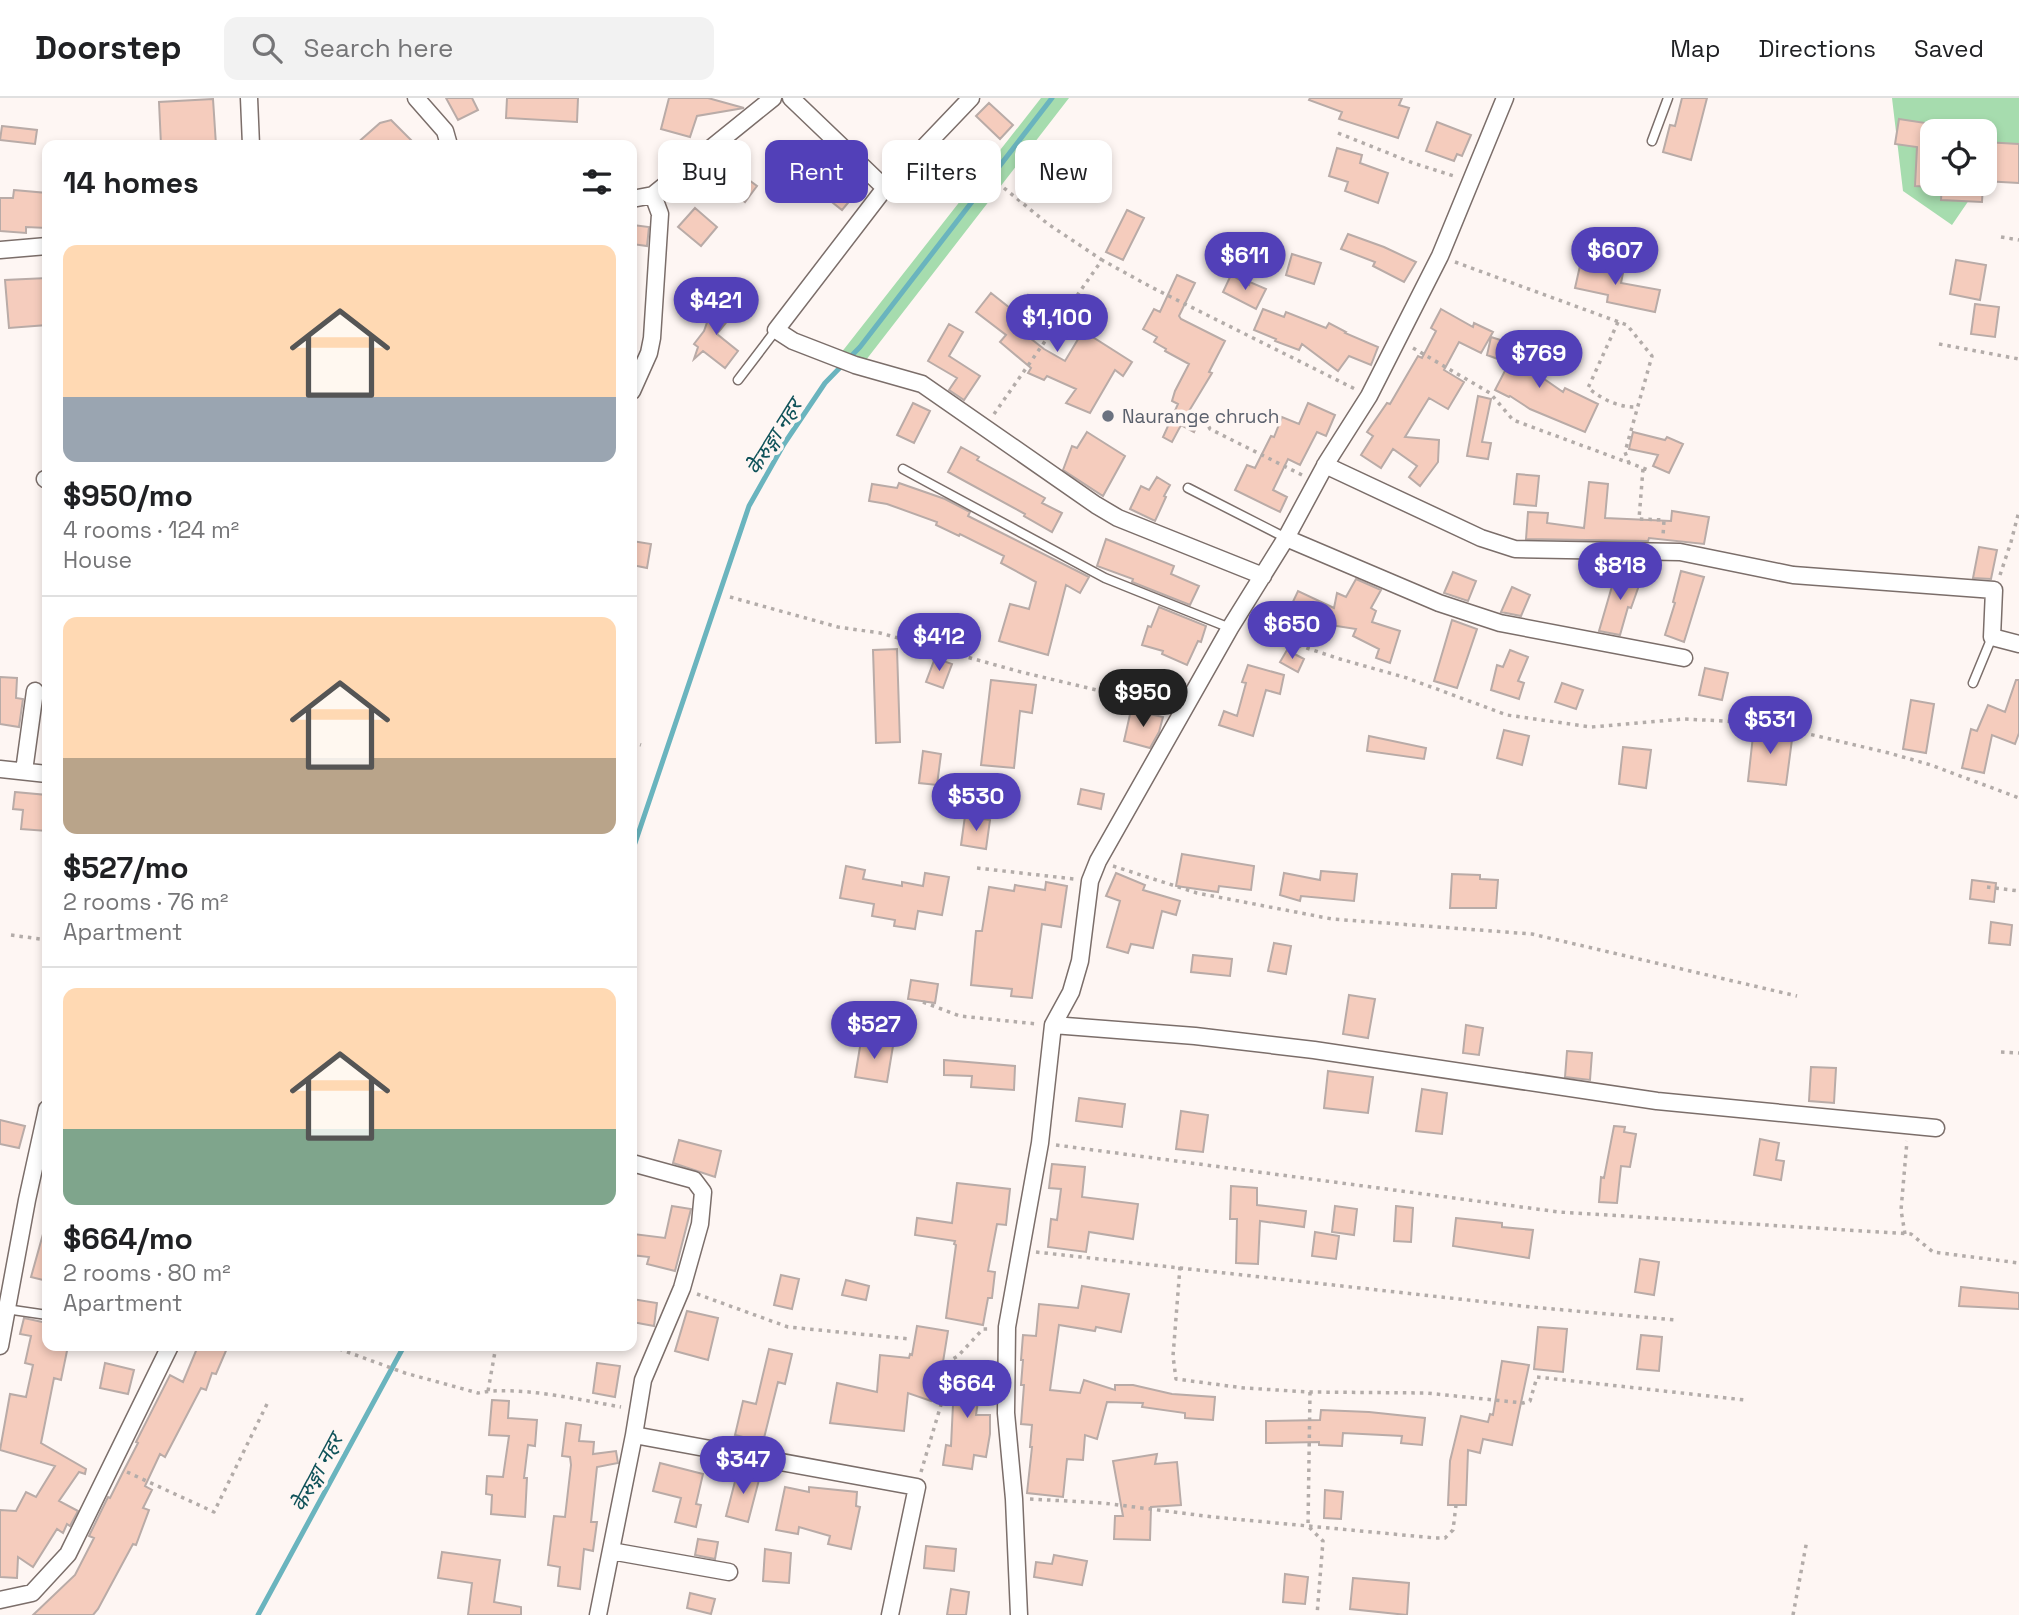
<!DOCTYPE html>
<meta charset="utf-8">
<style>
body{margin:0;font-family:"Space Grotesk","Noto Sans Devanagari",sans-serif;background:#f2f2f2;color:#202124;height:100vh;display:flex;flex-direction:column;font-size:26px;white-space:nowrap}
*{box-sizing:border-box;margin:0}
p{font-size:23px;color:#757577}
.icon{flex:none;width:38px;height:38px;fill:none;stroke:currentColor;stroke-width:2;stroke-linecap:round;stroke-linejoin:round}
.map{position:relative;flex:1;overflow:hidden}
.sheet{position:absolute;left:42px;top:42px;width:595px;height:1211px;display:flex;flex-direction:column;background:#fff;border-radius:14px;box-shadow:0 4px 10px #0003}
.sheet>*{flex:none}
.banner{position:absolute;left:658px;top:42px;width:665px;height:63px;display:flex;gap:14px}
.buttons{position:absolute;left:1920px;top:21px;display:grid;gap:14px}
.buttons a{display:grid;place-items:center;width:77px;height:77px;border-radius:14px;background:#fff;box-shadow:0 4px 10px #0003;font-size:35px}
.price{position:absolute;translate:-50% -60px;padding:0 16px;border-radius:24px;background:#5240b8;color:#fff;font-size:23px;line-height:46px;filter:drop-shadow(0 2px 4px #0008)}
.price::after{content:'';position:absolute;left:50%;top:42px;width:21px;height:16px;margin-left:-10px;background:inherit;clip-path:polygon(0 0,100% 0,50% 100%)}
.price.selected{background:#222;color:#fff}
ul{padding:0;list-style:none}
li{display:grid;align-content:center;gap:14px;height:371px;padding:0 21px}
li+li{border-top:2px solid #e0e0e0}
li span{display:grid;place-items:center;height:217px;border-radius:14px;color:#555}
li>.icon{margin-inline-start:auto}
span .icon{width:126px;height:126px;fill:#fffc;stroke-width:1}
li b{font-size:30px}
h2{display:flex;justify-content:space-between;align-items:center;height:84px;padding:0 21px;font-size:30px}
.tag{padding:0 24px;border-radius:14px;background:#fff;box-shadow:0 4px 10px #0003;font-size:24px;line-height:63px}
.tag.selected{background:#5240b8;color:#fff}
header{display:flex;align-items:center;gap:42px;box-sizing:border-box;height:98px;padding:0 35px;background:#fff;border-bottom:2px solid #e0e0e0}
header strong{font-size:33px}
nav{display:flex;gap:38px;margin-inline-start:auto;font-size:24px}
.search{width:490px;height:63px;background:#f2f2f2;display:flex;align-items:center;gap:18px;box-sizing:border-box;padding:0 24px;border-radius:14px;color:#757577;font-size:26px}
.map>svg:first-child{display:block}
.green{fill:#a6dcae}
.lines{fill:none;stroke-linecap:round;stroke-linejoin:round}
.stream{stroke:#6ab4be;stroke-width:5}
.building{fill:#f5ccbd;stroke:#b9aba7;stroke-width:2}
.lane-casing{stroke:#7b6e6a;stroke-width:11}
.street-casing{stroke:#7b6e6a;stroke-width:19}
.path{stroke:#b3aca9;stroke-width:3.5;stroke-dasharray:3.5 5;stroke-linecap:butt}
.lane{stroke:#fff;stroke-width:8}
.street{stroke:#fff;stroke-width:16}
.worship-dot{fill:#6b7280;stroke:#fef6f3;stroke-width:2.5}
.labels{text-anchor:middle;stroke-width:7;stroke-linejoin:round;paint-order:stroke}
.worship-label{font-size:19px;fill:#5b616d;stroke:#fef6f3;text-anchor:start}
.water-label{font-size:21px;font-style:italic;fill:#0f5259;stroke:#fef6f3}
</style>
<header>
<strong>Doorstep</strong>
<div class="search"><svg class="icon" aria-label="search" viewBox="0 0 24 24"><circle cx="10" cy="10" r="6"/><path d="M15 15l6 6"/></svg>Search here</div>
<nav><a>Map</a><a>Directions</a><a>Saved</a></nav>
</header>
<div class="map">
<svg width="2019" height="1517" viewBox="0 0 2019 1517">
<rect width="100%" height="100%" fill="#fef6f3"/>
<path class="green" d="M1041,0H1069L866,262L841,255Z
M1892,0H2019V71L1985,80L1984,33H1932V86H1980L1952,127L1903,93Z"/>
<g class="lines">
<path class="stream" d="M632,754L749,408L784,346L825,285L860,249L1052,0
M258,1517L404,1248"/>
</g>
<path class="building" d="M446,0H472L478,12L458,22Z
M507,0H578L577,24L506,20Z
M669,0H708L744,10L697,18L690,39L661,31Z
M1310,0H1402L1399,7L1409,10L1398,40L1339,21L1342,14L1309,2Z
M1682,0H1707L1691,62L1663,54L1670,27L1675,28Z
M213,1L216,47H161L159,4Z
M989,5L1013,27L1000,41L976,18Z
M1899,21L1932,26V89L1915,88L1917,49L1895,46Z
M391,22L416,47H355L380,25Z
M1437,24L1471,37L1462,58L1457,56L1454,63L1426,53Z
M2,28L37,32L35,46L0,42Z
M1984,44L2019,46V85L1984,83Z
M1337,50L1362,57L1360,65L1388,75L1378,105L1345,93L1348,84L1329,78Z
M730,68L757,88L745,104L718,83Z
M829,69L858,93L842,112L813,89Z
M1942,86H1983L1982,104L1941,102Z
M14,92L47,95V130L26,129V135L0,133V100H13Z
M695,110L717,129L701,148L678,129Z
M1127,112L1144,120L1123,162L1106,154Z
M633,127L649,129L647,148L632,146Z
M1348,136L1384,149L1416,164L1404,184L1373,168L1375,164L1341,151Z
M1292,156L1321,165L1314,186L1286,177Z
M1582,159L1602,164L1601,170L1623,175L1621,185L1660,192L1655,214L1607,204L1608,197L1575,190Z
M1956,162L1986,167L1980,202L1950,196Z
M1177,177L1195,185L1179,218L1181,221L1225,243L1209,274L1212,275L1189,313L1201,319L1194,334L1181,327L1172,344L1163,339L1178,306L1172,303L1175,293L1189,266L1165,253L1166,251L1154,244L1157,239L1143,231L1154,211L1160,214Z
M1231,177L1249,187L1250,184L1266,191L1256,211L1223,194Z
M47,180V227L9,230L5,182Z
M991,195L1015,214L1028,197L1041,207L1021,233L1044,251L1065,263L1083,233L1132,264L1123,278L1115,272L1090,315L1066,305L1076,291L1047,278L1044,282L1028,275L1031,270L1000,244L1006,237L976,214Z
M715,202L733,216L717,236L738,253L725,270L703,253L694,261L698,249L694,246L704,233Z
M1975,206L1999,209L1995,239L1971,236Z
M1263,211L1284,219L1286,214L1326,230L1329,225L1346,234L1345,235L1378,249L1371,267L1349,258L1338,273L1302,246L1299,252L1275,243L1276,241L1254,232Z
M1441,211L1473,229L1474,225L1493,234L1481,255L1459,244L1444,272L1464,284L1448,311L1429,300L1405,339L1439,342L1438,364L1420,388L1409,379L1417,368L1393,351L1381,370L1361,357L1373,338L1367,334L1387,305L1390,306L1418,258L1422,260L1436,233L1431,230Z
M949,226L963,234L949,258L980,278L964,302L949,292L957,280L928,263Z
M1491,239L1522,249L1518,263L1563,294L1565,290L1598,306L1585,334L1530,311L1510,298L1509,299L1495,292L1509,265L1487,257Z
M1478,298L1491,301L1482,344L1491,345L1488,361L1467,358Z
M913,305L930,313L914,345L897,337Z
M1308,305L1335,317L1326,338L1317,334L1300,367L1288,361L1273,392L1287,399L1280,414L1235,392L1247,367L1255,370L1271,338L1274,339L1282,319L1299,326Z
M1087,334L1125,358L1103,398L1063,372L1072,348L1077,350Z
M1633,334L1665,342L1667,339L1683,346L1669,375L1653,368L1658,357L1629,351Z
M961,349L979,359L977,362L1045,400L1042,405L1062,415L1052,434L1024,418L1025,416L948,374Z
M1517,376L1539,378L1536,408L1514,406Z
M1157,379L1170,387L1164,398L1166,399L1155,423L1130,411L1141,388L1149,392Z
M1589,384L1608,386L1605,420L1671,423L1672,413L1709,419L1704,446L1649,440L1648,443L1526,441L1528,414L1548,415L1547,425L1584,430Z
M899,385L945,401L970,414L968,418L1089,479L1080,495L1066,487L1048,557L999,543L1010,506L1029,511L1036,484L1001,465L1004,458L960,436L959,438L936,427L937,424L887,406L869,403L872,386L897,390Z
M1106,441L1174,468L1171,476L1199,488L1190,507L1132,484L1133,481L1097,468Z
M632,443L651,446L647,470L632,467Z
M1979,449L1997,452L1991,481L1973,480Z
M1617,471L1642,479L1631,510L1628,509L1620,537L1599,533Z
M1681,473L1704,479L1684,544L1665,537L1675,505L1673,504Z
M1453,474L1476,483L1468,503L1444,495Z
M1356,481L1381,492L1371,510L1376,513L1372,524L1400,533L1390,565L1376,560L1379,551L1353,538L1356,531L1324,526L1290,510L1298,493L1334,510L1337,495L1346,499Z
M1512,489L1530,497L1521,518L1501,514Z
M1159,509L1206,528L1201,544L1198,543L1187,567L1162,556L1163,553L1142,547L1148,528L1151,529Z
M1452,522L1477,531L1457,590L1434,583Z
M897,551L900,644L876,645L873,552Z
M1287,552L1304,561L1298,574L1280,564Z
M1510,552L1528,559L1518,583L1524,585L1519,601L1491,592L1497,567L1503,569Z
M935,560L952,566L943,590L926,584Z
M1248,567L1284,577L1280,596L1266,592L1253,638L1219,627L1224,613L1237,618L1246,585L1242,584Z
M1705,570L1728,575L1722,602L1699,597Z
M0,579L17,580L16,600L23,601L19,629L0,626Z
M991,582L1036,587L1032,615L1020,613L1014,670L981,667Z
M2016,582H2019V635L2015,646L1992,637L1984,675L1962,670L1971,631L1977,633L1988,607L2005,614Z
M1562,585L1583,592L1576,611L1555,604Z
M1911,602L1934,606L1926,655L1903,651Z
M1131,612L1163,619L1159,634L1150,650L1124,643Z
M1754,629L1793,634L1786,687L1748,683Z
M1504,632L1529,638L1522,667L1497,660Z
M1369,638L1426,650L1424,661L1367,653Z
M1623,649L1651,652L1646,690L1619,686Z
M923,653L941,656L937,687L919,685Z
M1081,691L1104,696L1101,711L1078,706Z
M15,694L47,697V733L21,731L23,712L13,711Z
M965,718L990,722L986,751L961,747Z
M1182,756L1254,768L1251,792L1219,788L1218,794L1176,788Z
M846,768L865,772L863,781L902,788V784L923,788L925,775L949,779L942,817L918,813L915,831L894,828L895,822L872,818L874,806L840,800Z
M1321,773L1357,776L1354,803L1301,798L1300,803L1280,797L1284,775L1320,782Z
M1116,775L1145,787L1143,792L1180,803L1176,817L1162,813L1153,850L1131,846L1128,855L1107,849L1120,803L1106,798Z
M1452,776L1480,777V781L1498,782L1496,810H1450Z
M1972,782L1996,785L1994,804L1970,801Z
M1046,784L1067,788L1061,829L1042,826L1032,900L1011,898L1012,891L971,887L976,833H982L989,789L1014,793L1015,787L1045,792Z
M1991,824L2012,827L2010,847L1989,845Z
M1274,845L1291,848L1286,876L1268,873Z
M1193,857L1232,861L1230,878L1191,874Z
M911,882L938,886L935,905L908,901Z
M1349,897L1375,901L1368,940L1343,936Z
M1466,927L1483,930L1479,957L1463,955Z
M861,943L893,948L887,984L855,979Z
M1567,953L1592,955L1590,982L1565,979Z
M944,962L1015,968L1014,992L971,989L972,978L944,977Z
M1811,969L1836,970L1834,1005L1809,1003Z
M1328,973L1373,979L1368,1015L1324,1010Z
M1422,991L1447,995L1442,1036L1416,1033Z
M1079,1000L1125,1006L1122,1029L1076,1023Z
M1181,1013L1208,1017L1203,1054L1176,1051Z
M0,1022L25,1028L19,1050L0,1046Z
M1614,1028L1625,1029L1624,1034L1636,1036L1630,1069L1621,1068L1617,1105L1599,1104L1601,1079L1604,1080Z
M1760,1041L1779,1045L1776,1062L1784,1063L1781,1082L1754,1077Z
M679,1042L721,1053L715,1079L673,1065Z
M1052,1066L1085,1069L1082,1099L1138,1106L1133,1141L1089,1134L1086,1154L1048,1149L1051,1121L1057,1122L1061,1091L1049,1090Z
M957,1085L1010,1091L1006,1127L997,1126L988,1173L995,1174L992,1200H988L983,1227L946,1220L956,1147L954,1146L955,1143L915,1137L917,1120L952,1125Z
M1231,1088L1257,1090V1107L1306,1113L1304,1129L1260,1123L1258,1166L1236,1165L1237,1121H1230Z
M672,1108L691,1111L675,1173L647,1166L649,1159L632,1157L634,1136L665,1140Z
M1335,1108L1357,1111L1354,1137L1332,1134Z
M1396,1108L1413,1110L1411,1144L1394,1143Z
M1456,1120L1502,1125V1129L1533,1132L1529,1160L1453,1148Z
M1315,1134L1339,1138L1336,1161L1312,1158Z
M43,1136H47V1183L31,1179Z
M1640,1161L1659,1164L1654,1197L1635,1194Z
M781,1177L799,1181L792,1211L774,1207Z
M846,1182L869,1188L866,1202L842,1197Z
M1082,1188L1129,1196L1121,1234L1096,1229L1095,1233L1059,1227L1050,1292L1080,1295L1084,1282L1115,1292V1287H1133L1172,1296L1215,1299L1213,1322L1185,1320V1315L1142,1309L1143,1305L1107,1304L1097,1341L1085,1337L1083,1362L1067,1361L1063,1399L1027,1395L1032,1349H1030L1032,1327L1021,1326L1024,1287H1021L1023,1262H1021L1023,1237L1036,1238L1039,1206L1078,1210Z
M1961,1189L2019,1195V1211L1959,1208Z
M632,1201L657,1205L654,1228L632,1224Z
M687,1213L718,1220L708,1262L675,1253Z
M24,1220L47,1225V1248H68L61,1282L54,1280L41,1345L86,1371L85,1376L79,1374L59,1403L78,1413L70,1428L67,1426L63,1435L57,1431L33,1469L18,1459L17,1480L0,1479V1412L16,1413L26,1394L36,1399L55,1368L0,1352L10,1296L26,1299L33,1267L25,1265L31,1238L20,1236Z
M917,1228L948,1233L942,1270L931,1303L908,1295L904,1333L830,1325L837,1285L877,1294L880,1257L909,1260L910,1256L912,1257Z
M1538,1229L1567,1231L1563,1274L1534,1271Z
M1641,1237L1662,1239L1659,1273L1637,1271Z
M198,1248H228L216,1276L212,1275L206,1292L201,1290L165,1359L160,1356L145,1388L152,1392L143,1410L149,1412L136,1447L133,1446L98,1511L93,1517H33L75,1477L94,1440L89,1438L108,1399L110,1400L122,1376L138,1345L136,1344L170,1277L183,1284Z
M769,1251L792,1256L785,1286L778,1284L763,1344L735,1337L743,1303L756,1306Z
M1502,1263L1529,1267L1512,1347L1483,1341L1480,1355L1468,1352L1466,1407H1448L1450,1363L1461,1318L1488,1324L1490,1316L1493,1317Z
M105,1265L134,1272L128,1296L100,1290Z
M597,1265L620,1268L615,1299L593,1295Z
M955,1265L983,1269L976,1317H990V1336L986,1359L974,1357L972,1371L943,1367L946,1347L951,1348Z
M492,1302L509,1303L508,1320L537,1322L535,1348L528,1347L524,1380H527L525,1419L491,1416L492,1397L486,1396L487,1378L503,1379L509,1338L489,1337Z
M1321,1312L1369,1314L1425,1320L1422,1347L1401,1345L1402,1338L1343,1335L1342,1348L1319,1347V1344L1266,1345V1323L1320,1322Z
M566,1325L581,1327L579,1343L594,1344L593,1356L616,1353L618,1365L597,1369L591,1424H597L593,1453L584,1451L580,1491L558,1488L560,1469L548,1467L554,1418L565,1419L571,1367L570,1359L562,1358Z
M1157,1356L1155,1366L1177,1364L1181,1407L1151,1409L1150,1442L1114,1441L1115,1418H1123L1113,1363Z
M660,1365L703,1376L696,1406L701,1407L696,1429L675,1424L681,1400L653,1393Z
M738,1372L760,1378L748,1424L726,1418Z
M785,1389L809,1394V1389L857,1394L856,1408L860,1409L851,1451L828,1446L830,1438L799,1429L798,1436L776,1432Z
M1325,1392L1343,1394L1341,1421L1324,1420Z
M698,1441L718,1444L715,1461L695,1457Z
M926,1448L956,1451L954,1473L924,1470Z
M765,1451L791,1455L789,1485L763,1483Z
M442,1454L500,1462L494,1504L521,1509V1517H468L472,1485L438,1480Z
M1054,1457L1087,1463L1082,1487L1034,1479L1036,1464L1052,1466Z
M1285,1476L1308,1479L1305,1506L1283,1504Z
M1353,1480L1409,1485L1407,1517L1350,1511Z
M951,1491L969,1494L966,1517H947Z
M690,1495L715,1501L711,1516L687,1510Z"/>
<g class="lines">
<defs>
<path id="lane" d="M1652,43L1668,0
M738,282L776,232
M903,371L1105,480L1230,530
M1188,390L1286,440
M1973,585L1992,539
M6,1211L47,1217"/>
<path id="street" d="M249,0L251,47
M416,0L445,33L449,47
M791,0L885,90L776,232L793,243L855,267L922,286L1096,407L1118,420L1263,478
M885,90L971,0
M632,101L653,97L773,0
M0,152L47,148
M632,293L649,255L652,240L660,116L653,97
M1325,367L1481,440L1515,451L1680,454L1793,477L1994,492L1992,539L2019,546
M45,381L47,382
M1286,440L1439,505L1500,525L1684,560
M0,671L47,676
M24,673L35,593
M1053,927L1195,938L1314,952L1657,1003L1936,1030
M632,1065L694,1082L703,1094L700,1126L682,1190L643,1282L634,1337
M0,1248L27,1102L47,1011
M611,1453L729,1474
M0,1502L32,1495L68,1456L170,1248
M598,1517L634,1337L917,1389L890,1517
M1019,1517L1014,1401L1006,1315L1007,1229L1040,1045L1053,927L1071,894L1080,863L1090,783L1098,763L1230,530L1286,440L1327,364L1369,298L1440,158L1505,0"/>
</defs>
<use href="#lane" class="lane-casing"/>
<use href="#street" class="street-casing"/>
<path class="path" d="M1338,35L1413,65L1457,79
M1004,90L1048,126L1102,162
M2001,139L2019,142
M1455,164L1627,227L1652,258L1625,354L1629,365
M1618,224L1588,290C1602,301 1617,309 1635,309
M1939,246L2019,261
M1413,250L1490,295L1513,322L1651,373
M994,316L1102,162L1151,189L1355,291
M1205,321L1210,331L1302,377
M1643,371L1639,421L1664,422L1663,438
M2000,477L2011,444L2019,413
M730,499L838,529L880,535L1021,574L1168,609
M1251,529L1258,534L1340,561L1407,580L1507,617L1591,629L1684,621L1762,625L1889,655L1931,667L2019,700
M632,644L641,647
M1113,768L1197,795L1332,821L1532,836L1797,898
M977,770L1074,781
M1987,789L2019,793
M11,837L47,842
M923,904L960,918L1037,926
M2001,954L2019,955
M1056,1047L1559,1114L1911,1136L1933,1154L2019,1165
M1905,1136L1901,1112L1907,1043
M1036,1154L1531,1209L1675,1222
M1180,1169L1173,1258L1176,1281L1244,1290L1310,1294L1426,1295L1523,1305L1530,1303L1537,1279L1745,1302
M697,1196L788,1229L910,1241
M331,1248L405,1275L478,1295C517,1287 581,1302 621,1309
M488,1293L496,1248
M1310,1294L1308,1428L1323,1443L1317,1517
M127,1374L214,1414L268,1304
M921,1374L943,1300L951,1262L958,1258L983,1231H990
M1030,1401L1103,1405L1213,1419L1435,1440H1445L1453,1432L1456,1407
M1793,1517L1807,1442"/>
<use href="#lane" class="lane"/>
<use href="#street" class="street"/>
</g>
<circle class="worship-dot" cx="1108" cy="318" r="7"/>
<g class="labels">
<g class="worship-label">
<text x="1122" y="325">Naurange chruch</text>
</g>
<g class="water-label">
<text transform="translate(774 339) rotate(-58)" y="7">केेरुङ्गा नहर</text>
<text transform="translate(317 1375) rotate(-62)" y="7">केेरुङ्गा नहर</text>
</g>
</g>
</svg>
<div class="buttons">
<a><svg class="icon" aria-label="locate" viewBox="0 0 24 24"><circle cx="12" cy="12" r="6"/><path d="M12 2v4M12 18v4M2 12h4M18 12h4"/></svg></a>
</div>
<b class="price" style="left:1615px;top:189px">$607</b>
<b class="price" style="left:1245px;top:194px">$611</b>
<b class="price" style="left:716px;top:239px">$421</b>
<b class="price" style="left:1057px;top:256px">$1,100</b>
<b class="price" style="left:1539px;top:292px">$769</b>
<b class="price" style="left:1620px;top:504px">$818</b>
<b class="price" style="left:1292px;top:563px">$650</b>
<b class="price" style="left:939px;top:575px">$412</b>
<b class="price selected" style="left:1143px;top:631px">$950</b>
<b class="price" style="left:1770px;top:658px">$531</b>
<b class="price" style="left:976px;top:735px">$530</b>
<b class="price" style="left:874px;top:963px">$527</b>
<b class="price" style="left:967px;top:1322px">$664</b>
<b class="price" style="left:743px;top:1398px">$347</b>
<div class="banner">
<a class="tag">Buy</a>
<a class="tag selected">Rent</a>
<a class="tag">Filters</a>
<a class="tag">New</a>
</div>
<section class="sheet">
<h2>14 homes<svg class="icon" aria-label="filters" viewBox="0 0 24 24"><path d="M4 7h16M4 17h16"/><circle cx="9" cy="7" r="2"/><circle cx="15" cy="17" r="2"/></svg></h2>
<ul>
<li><span style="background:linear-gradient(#ffd9b3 70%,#9aa5b1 0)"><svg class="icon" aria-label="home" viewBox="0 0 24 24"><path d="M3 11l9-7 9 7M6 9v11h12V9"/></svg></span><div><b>$950/mo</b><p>4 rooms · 124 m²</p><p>House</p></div></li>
<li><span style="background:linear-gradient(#ffd9b3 65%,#b9a48a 0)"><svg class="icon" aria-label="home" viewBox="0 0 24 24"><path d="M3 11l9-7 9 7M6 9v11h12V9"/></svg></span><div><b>$527/mo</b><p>2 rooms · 76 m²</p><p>Apartment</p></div></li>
<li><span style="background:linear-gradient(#ffd9b3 65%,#7fa58c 0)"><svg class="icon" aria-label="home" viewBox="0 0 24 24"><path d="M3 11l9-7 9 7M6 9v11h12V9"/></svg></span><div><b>$664/mo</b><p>2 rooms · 80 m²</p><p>Apartment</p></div></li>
</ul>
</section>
</div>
